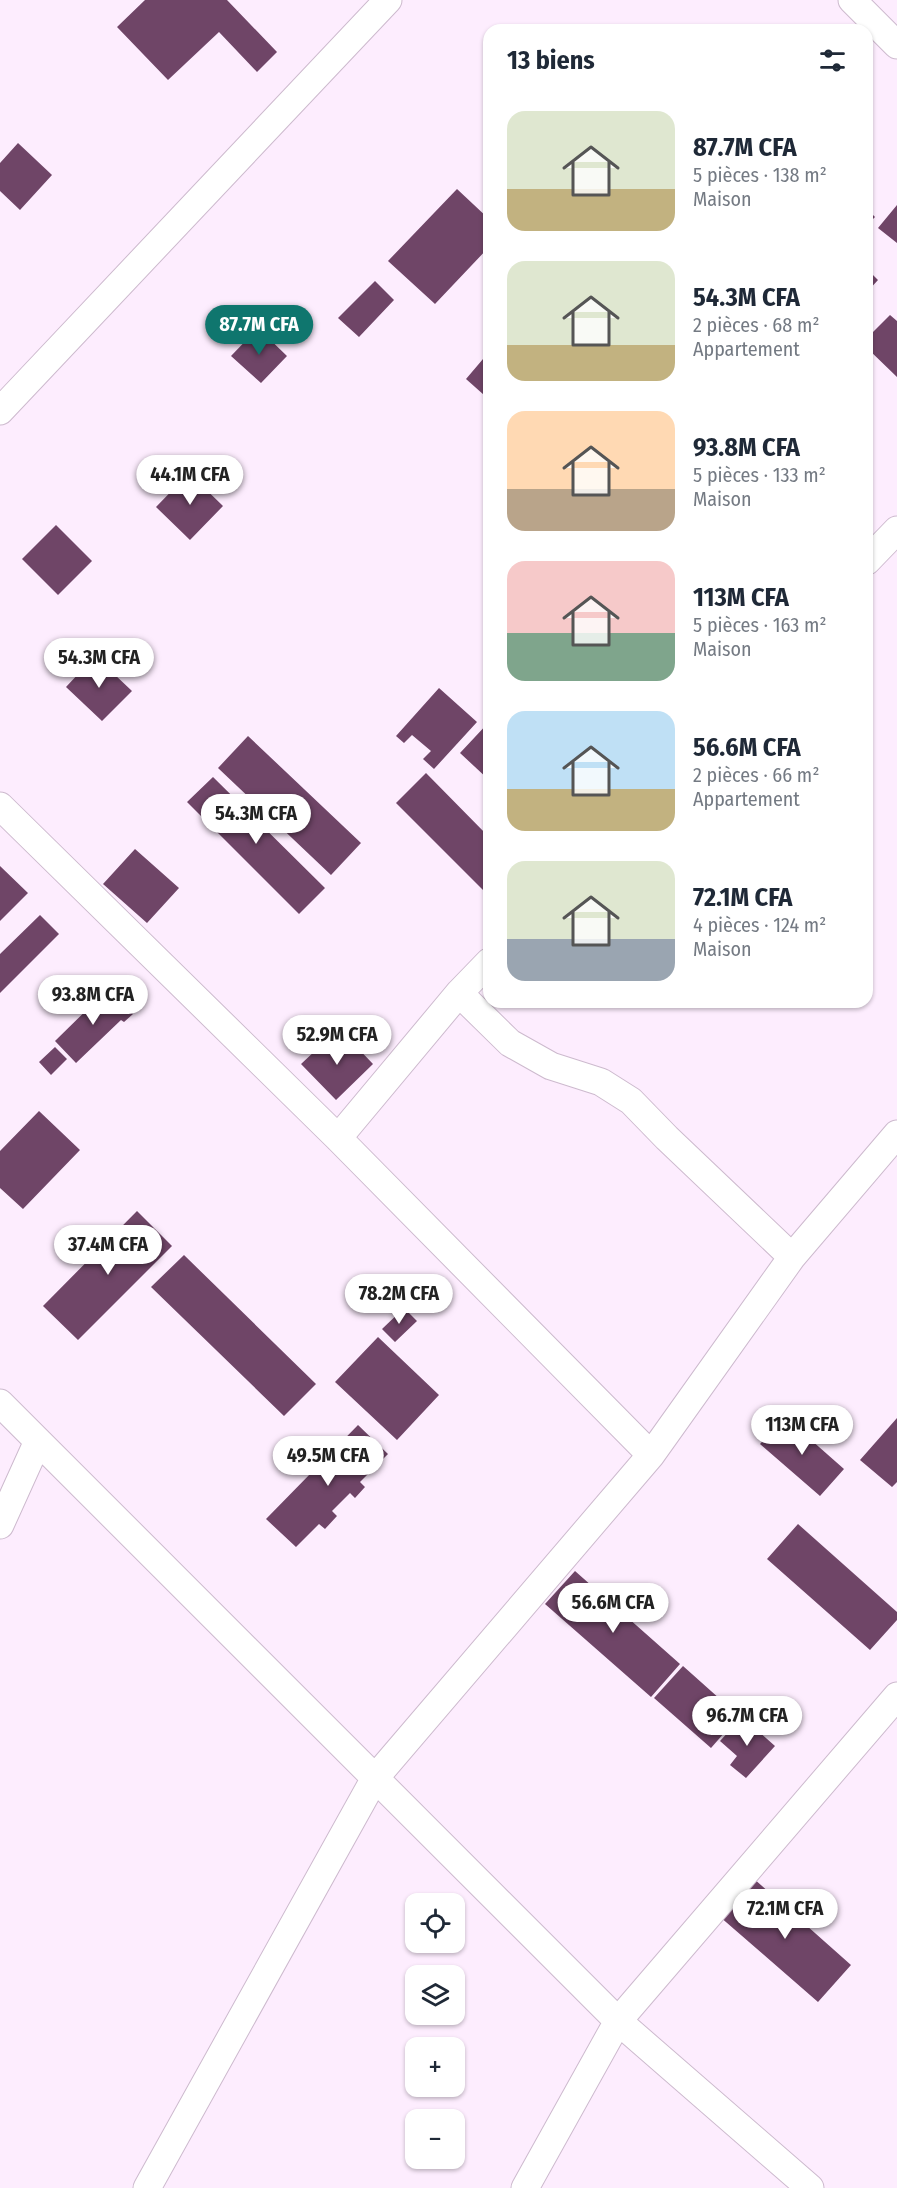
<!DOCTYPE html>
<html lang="fr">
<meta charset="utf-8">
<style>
body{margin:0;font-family:"Fira Sans Condensed",sans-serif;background:#f2f2f3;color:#1f2937;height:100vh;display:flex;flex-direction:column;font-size:22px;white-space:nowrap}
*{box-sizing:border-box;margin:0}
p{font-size:20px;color:#747a83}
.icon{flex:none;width:33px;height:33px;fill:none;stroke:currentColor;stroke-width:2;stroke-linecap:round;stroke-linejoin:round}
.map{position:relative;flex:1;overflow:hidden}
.side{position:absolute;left:483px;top:24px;width:390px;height:984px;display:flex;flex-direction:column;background:#fff;border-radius:18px;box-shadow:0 2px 4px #0004}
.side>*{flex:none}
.buttons{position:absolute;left:405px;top:1893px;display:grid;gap:12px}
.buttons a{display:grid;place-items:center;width:60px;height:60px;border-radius:12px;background:#fff;box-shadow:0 2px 4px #0004;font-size:30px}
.price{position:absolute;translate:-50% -51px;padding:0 14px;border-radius:21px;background:#fff;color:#222;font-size:20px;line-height:39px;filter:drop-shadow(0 2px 3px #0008)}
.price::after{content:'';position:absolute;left:50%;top:36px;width:18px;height:14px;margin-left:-9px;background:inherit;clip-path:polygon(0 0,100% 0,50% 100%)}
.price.current{background:#0f766e;color:#fff}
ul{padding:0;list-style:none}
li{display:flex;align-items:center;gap:18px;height:150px;padding:0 24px}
li span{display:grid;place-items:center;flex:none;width:168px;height:120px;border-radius:18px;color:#555}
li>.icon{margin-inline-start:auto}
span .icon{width:72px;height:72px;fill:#fffc;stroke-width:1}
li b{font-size:26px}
h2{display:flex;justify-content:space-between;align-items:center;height:72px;padding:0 24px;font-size:26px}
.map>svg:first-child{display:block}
.building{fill:#6f4567}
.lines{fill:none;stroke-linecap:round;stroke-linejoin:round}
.minor-casing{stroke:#cdbace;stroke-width:29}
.minor{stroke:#fff;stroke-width:27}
</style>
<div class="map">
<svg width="897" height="2188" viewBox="0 0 897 2188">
<rect width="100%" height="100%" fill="#fdedfe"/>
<path class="building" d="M145,0H227L277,52L257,72L219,32L168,80L117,27Z
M18,143L52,175L20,210L0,191V163Z
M457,189L489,219V247L435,304L388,261Z
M897,205V243L878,228Z
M867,209L875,217L867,225Z
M867,269L878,280L867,292Z
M375,281L394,300L359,337L338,318Z
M890,315L897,321V377L867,348V338Z
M258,328L287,356L261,383L231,356Z
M483,359L489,364V390L484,395L466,379Z
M189,473L223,506L190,540L156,507Z
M56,525L92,561L58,595L22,559Z
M95,656L132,691L102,721L66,687Z
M439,688L477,722L434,769L423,759L431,751L412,735L404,743L396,736Z
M489,722V780L460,753Z
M248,736L361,843L331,875L218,768Z
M426,773L489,837V896L396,803Z
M213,777L325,888L299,914L187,802Z
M135,849L179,888L147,923L103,884Z
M0,866L28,893L0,921Z
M40,915L59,934L0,993V954Z
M108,989L133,1014L124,1022L121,1020L76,1063L55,1041Z
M332,1035L344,1047L351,1041L373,1064L336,1100L301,1064Z
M55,1047L67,1059L51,1075L39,1062Z
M39,1111L80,1150L23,1209L0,1188V1151Z
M137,1211L172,1246L78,1340L43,1306Z
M184,1255L316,1384L284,1416L151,1287Z
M404,1308L417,1321L395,1342L382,1329Z
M378,1337L439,1395L397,1440L335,1382Z
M785,1417L844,1469L820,1496L760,1444Z
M897,1418V1482L892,1487L860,1460Z
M358,1425L388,1454L360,1482L365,1487L355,1498L350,1493L332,1511L337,1516L325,1529L319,1524L296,1547L266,1519Z
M798,1524L897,1612V1620L870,1650L767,1559Z
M575,1571L680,1664L651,1697L545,1604Z
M683,1666L739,1716L711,1748L654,1698Z
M742,1717L775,1746L746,1778L730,1765L737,1756L720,1741Z
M753,1878L851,1965L818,2002L719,1916Z"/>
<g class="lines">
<defs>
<path id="minor" d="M852,0L897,45
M0,411L388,0
M867,561L897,530
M0,806L338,1138L651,1455
M459,993L510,1043L551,1066L601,1082L631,1101L667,1138L792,1257
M338,1138L459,993L489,962
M0,1403L618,2021L810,2188
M0,1525L38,1441
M147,2188L375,1778L651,1455L792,1257L897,1134
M525,2188L618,2021L897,1696"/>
</defs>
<use href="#minor" class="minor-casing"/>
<use href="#minor" class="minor"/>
</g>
</svg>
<div class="buttons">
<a><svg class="icon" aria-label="locate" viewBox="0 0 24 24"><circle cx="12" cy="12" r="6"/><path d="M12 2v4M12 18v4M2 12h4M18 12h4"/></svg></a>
<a><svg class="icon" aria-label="layers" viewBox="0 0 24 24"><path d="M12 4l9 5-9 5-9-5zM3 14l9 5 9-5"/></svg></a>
<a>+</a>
<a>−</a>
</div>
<b class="price current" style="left:259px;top:356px">87.7M CFA</b>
<b class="price" style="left:190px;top:506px">44.1M CFA</b>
<b class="price" style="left:99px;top:689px">54.3M CFA</b>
<b class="price" style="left:256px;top:845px">54.3M CFA</b>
<b class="price" style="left:93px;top:1026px">93.8M CFA</b>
<b class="price" style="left:337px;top:1066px">52.9M CFA</b>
<b class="price" style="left:108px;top:1276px">37.4M CFA</b>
<b class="price" style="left:399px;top:1325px">78.2M CFA</b>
<b class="price" style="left:802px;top:1456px">113M CFA</b>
<b class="price" style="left:328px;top:1487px">49.5M CFA</b>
<b class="price" style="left:613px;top:1634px">56.6M CFA</b>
<b class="price" style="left:747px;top:1747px">96.7M CFA</b>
<b class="price" style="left:785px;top:1940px">72.1M CFA</b>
<section class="side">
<h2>13 biens<svg class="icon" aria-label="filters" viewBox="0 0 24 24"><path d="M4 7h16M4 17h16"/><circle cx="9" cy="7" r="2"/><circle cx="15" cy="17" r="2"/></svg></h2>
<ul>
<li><span style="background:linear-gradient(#dfe7d0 65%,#c2b280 0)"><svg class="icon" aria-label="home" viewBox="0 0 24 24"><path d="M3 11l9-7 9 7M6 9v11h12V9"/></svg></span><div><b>87.7M CFA</b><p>5 pièces · 138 m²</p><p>Maison</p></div></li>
<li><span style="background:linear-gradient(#dfe7d0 70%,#c2b280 0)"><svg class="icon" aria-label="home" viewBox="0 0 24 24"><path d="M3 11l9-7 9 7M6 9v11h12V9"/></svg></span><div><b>54.3M CFA</b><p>2 pièces · 68 m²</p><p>Appartement</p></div></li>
<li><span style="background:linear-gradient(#ffd9b3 65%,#b9a48a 0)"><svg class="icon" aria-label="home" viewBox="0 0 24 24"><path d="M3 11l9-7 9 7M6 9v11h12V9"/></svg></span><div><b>93.8M CFA</b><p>5 pièces · 133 m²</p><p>Maison</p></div></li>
<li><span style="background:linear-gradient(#f6c9c9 60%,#7fa58c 0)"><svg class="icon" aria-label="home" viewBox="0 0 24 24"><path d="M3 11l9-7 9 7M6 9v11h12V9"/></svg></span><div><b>113M CFA</b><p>5 pièces · 163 m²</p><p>Maison</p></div></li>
<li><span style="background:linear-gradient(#bfe0f5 65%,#c2b280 0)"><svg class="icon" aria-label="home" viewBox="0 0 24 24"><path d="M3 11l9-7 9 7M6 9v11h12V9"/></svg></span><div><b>56.6M CFA</b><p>2 pièces · 66 m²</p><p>Appartement</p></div></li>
<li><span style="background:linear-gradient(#dfe7d0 65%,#9aa5b1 0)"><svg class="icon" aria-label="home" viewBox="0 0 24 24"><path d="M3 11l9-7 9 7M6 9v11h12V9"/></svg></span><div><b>72.1M CFA</b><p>4 pièces · 124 m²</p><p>Maison</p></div></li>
</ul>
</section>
</div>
